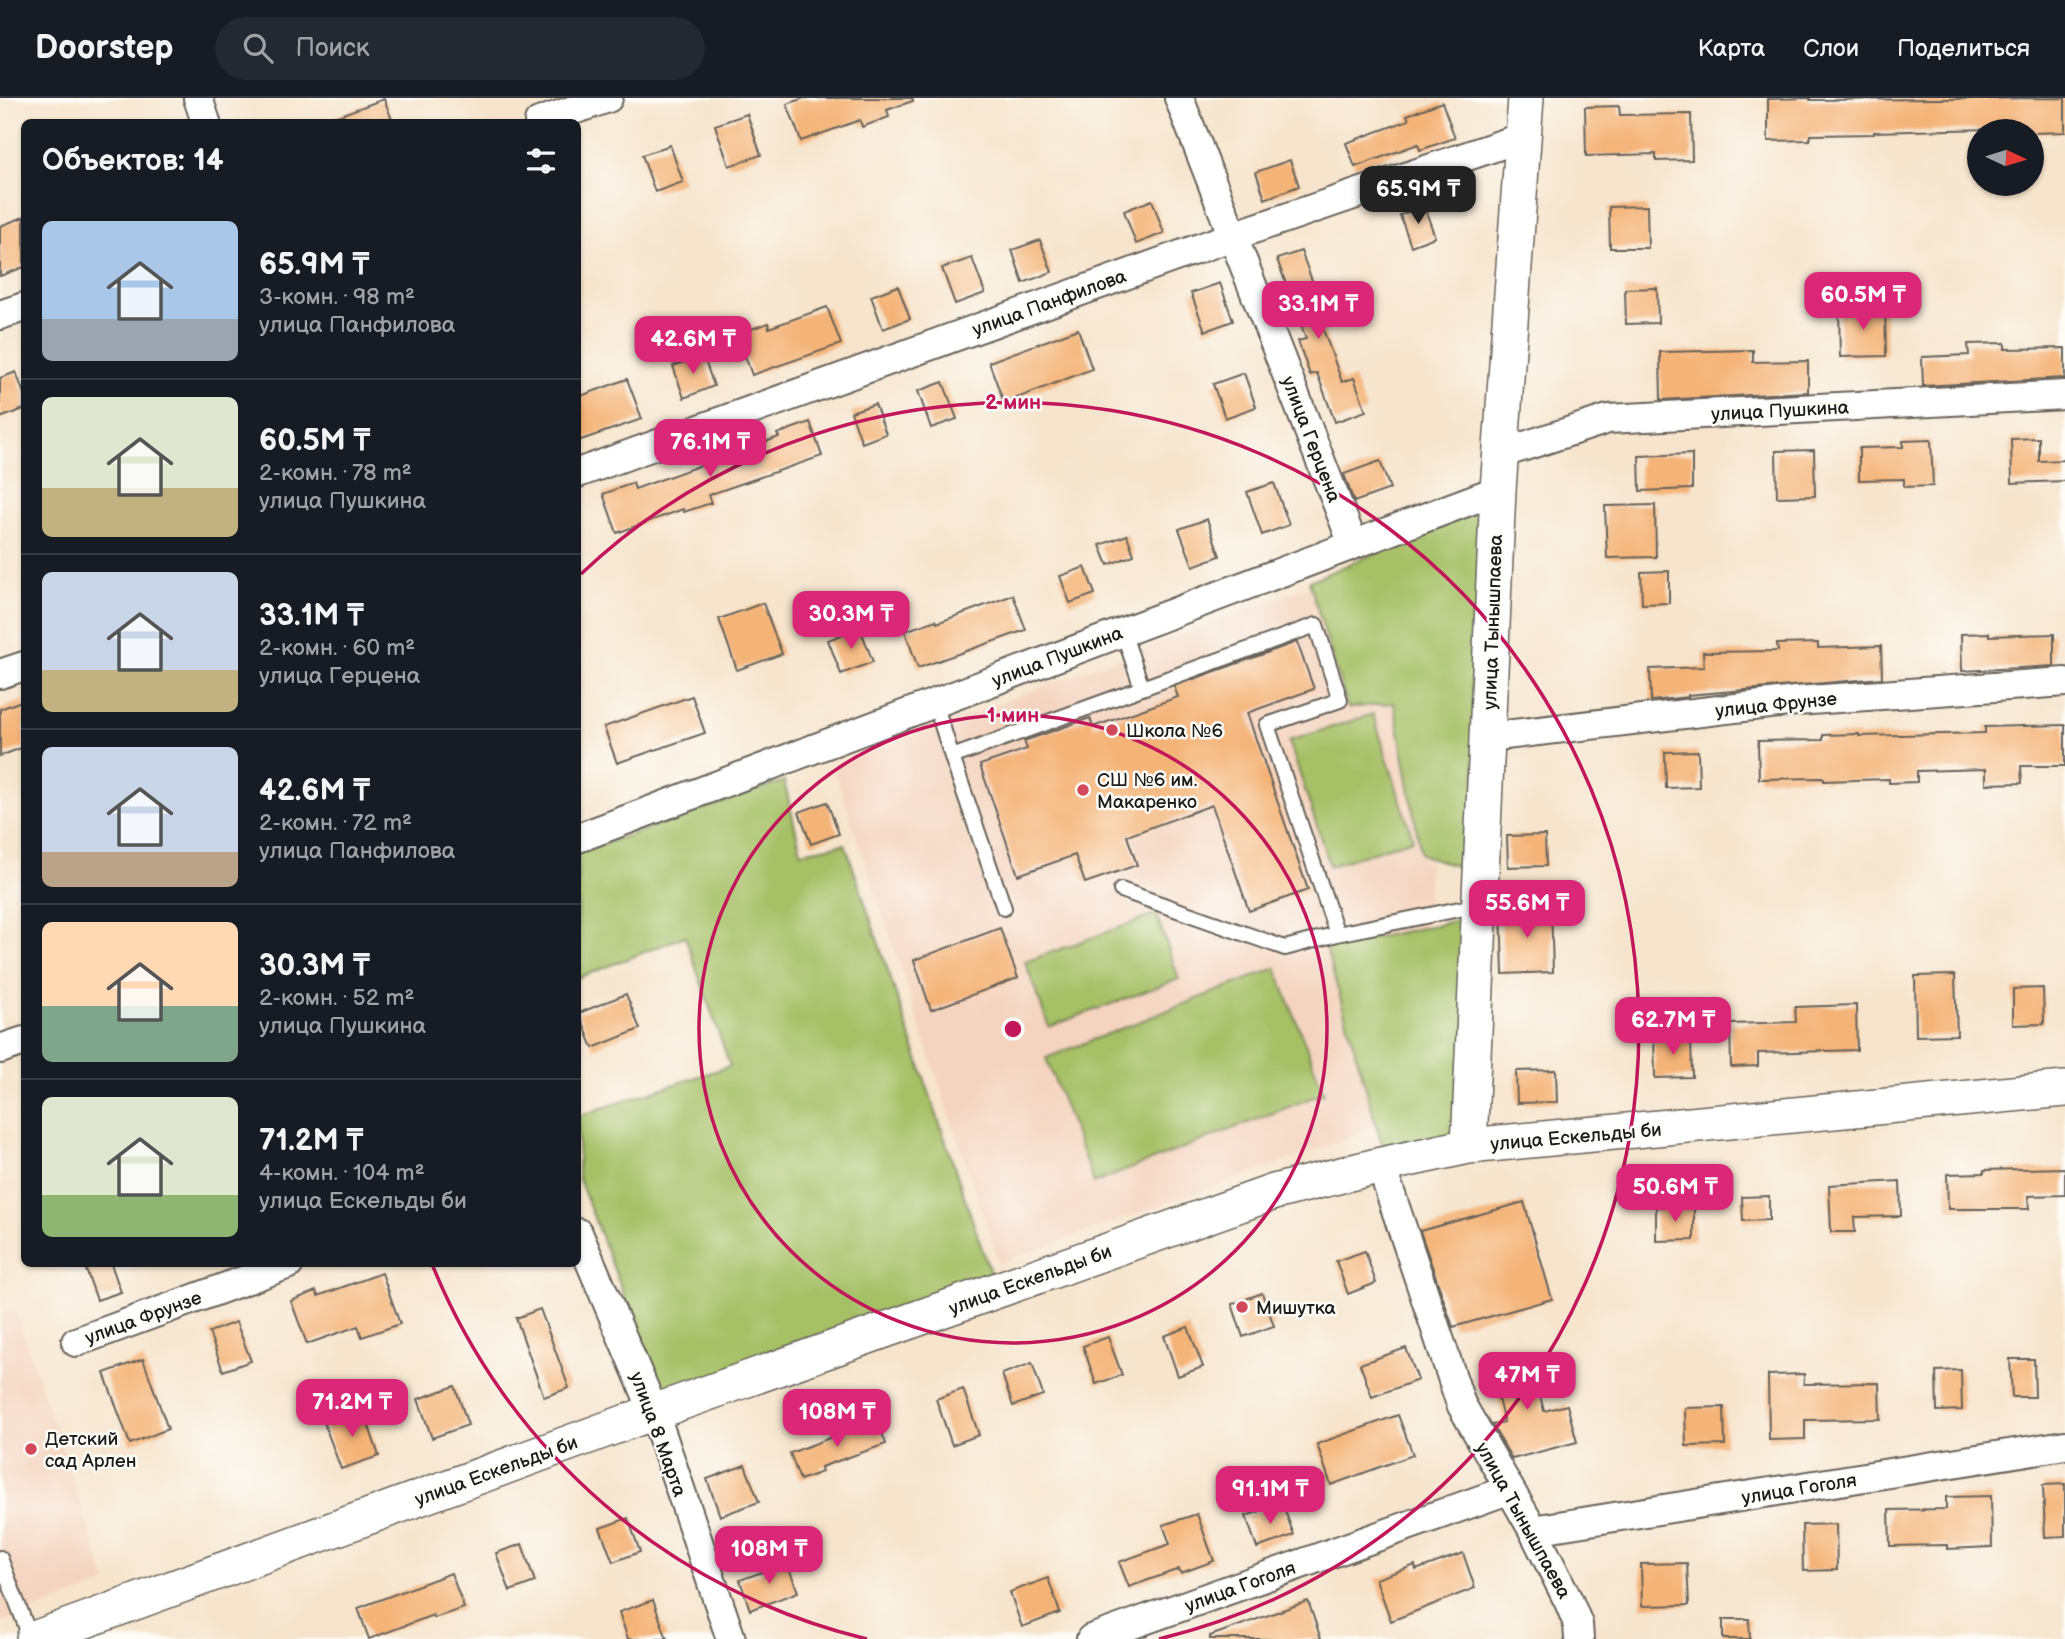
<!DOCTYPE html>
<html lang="ru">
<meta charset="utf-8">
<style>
body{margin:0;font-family:"Balsamiq Sans",sans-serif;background:#242831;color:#f1f3f6;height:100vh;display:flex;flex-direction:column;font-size:26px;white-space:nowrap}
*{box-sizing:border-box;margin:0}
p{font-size:23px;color:#9ea1a6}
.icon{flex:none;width:38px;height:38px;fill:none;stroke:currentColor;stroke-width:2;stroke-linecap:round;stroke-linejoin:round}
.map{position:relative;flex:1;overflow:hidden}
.side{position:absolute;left:21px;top:21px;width:560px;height:1148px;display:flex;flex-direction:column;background:#171b24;border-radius:10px;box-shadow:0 2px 5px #0004}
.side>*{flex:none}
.needle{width:46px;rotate:94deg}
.fabs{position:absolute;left:1967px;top:21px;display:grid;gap:14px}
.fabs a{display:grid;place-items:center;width:77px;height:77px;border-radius:50%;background:#171b24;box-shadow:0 2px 5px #0004;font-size:35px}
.price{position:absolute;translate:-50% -60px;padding:0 16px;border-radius:14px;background:#db2777;color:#fff;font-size:23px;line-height:46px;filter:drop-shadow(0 2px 4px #0008)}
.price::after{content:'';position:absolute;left:50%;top:42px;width:21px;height:16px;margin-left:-10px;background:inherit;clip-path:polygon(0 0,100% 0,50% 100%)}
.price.active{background:#222;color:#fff}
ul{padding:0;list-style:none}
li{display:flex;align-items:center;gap:21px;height:175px;padding:0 21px}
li+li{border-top:2px solid #363941}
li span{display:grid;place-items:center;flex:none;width:196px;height:140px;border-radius:10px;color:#555}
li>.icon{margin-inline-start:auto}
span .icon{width:84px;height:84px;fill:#fffc;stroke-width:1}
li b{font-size:30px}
h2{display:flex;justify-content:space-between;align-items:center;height:84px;padding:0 21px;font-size:30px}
header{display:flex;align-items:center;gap:42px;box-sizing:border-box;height:98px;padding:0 35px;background:#171b24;border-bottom:2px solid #363941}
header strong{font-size:33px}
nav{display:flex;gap:38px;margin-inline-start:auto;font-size:24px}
.search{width:490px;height:63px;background:#242831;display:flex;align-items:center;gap:18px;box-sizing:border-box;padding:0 24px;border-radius:38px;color:#9ea1a6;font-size:26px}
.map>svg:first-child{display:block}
.built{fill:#f4d4bf}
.green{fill:#a6c066;stroke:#616e41;stroke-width:2}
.building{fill:#f4b377}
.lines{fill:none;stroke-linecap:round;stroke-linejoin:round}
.service-casing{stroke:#68625a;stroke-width:18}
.minor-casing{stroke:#68625a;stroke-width:32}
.tertiary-casing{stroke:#68625a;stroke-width:38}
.service{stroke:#fff;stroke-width:14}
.minor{stroke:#fff;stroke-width:28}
.tertiary{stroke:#fff;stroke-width:35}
.ring{fill:none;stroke:#c2185b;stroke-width:3.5}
.poi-dot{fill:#d1495b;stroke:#fdfcf7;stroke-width:2.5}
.labels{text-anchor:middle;stroke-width:5;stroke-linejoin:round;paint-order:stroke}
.street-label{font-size:19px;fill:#1c1c1c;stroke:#fdfcf7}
.poi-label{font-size:19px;fill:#1c1c1c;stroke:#fdfcf7;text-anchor:start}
.centre{fill:#c2185b;stroke:#fdfcf7;stroke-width:3.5}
.ring-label{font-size:21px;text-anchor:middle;font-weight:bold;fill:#c2185b;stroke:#fdfcf7;stroke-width:5;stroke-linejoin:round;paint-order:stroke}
</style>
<header>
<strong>Doorstep</strong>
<div class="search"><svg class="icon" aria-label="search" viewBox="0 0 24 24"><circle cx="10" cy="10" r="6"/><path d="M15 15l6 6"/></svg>Поиск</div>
<nav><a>Карта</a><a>Слои</a><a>Поделиться</a></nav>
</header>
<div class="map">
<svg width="2065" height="1541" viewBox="0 0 2065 1541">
<rect width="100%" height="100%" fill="#fdfcf7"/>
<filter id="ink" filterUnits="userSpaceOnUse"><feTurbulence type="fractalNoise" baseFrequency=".0143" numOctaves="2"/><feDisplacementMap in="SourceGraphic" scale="14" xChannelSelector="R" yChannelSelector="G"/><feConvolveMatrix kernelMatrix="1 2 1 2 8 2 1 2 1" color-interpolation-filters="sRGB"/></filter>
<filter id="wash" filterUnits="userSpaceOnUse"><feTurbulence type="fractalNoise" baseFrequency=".00686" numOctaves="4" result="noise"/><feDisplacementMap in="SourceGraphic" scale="28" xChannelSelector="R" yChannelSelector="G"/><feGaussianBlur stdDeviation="1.57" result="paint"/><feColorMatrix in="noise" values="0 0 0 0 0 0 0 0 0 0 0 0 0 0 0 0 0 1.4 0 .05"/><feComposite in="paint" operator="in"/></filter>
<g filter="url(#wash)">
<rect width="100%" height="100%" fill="#f6e4cc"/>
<path class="built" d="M1445,437L1420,945L1380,1019L1359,1037L999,1165L833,668Z
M15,1212L107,1485L0,1525V1217Z"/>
<path class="green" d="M1484,410L1472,774L1421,756L1394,605L1348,610L1309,483Z
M1373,616L1413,741L1330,768L1289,643Z
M784,683L801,754L845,746L994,1186L662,1295L578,1079V1018L730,968L685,838L578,880V755Z
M1156,816L1179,881L1049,929L1025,864Z
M1473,819L1462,1049L1382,1047L1326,850Z
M1276,870L1324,995L1094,1085L1046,960Z"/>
<g id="blocks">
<path class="building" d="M804,0H912L913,3L887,12L889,19L862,29L860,22L801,43L787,6Z
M1810,0V2L2065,0V34L2032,35V33H2026V30L1874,34V36L1810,37V42L1768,43V1Z
M384,1L393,24H327L326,22Z
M1442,4L1455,40L1420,52L1418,46L1355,69L1346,45L1409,22L1407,17Z
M1619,8L1620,17L1691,16L1692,62L1656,63V56L1586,58L1585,9Z
M747,16L761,57L729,68L715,27Z
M670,47L683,84L655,94L642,57Z
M1290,62L1299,88L1265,101L1256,74Z
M1152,102L1164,135L1136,146L1124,113Z
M1424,108L1435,139L1411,148L1400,117Z
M1647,108L1648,150H1610L1609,109Z
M24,119V169L0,178V128Z
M1040,142L1052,174L1023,185L1012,152Z
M1301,153L1320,204L1314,206L1342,284L1354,280L1366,313L1335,324L1317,275L1310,277L1298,243L1306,241L1277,161Z
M972,160L985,195L955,206L942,170Z
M1220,185L1233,223L1205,233L1191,195Z
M898,188L910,221L883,231L871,198Z
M1657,190L1658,225L1626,226L1625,191Z
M827,209L841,246L752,277L737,236L768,225L769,230Z
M1885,209L1886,258L1840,259L1839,211Z
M1078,231L1092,271L1004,305L989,264Z
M2005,245V251L2065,250V280L1923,288L1922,259L1969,257L1968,246Z
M1753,252V264L1808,263V294L1661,302L1660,254Z
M703,257L714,288L684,300L673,268Z
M16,274L24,296V311L0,320V280Z
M1244,275L1256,309L1225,320L1213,286Z
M627,281L642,321L578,343V299Z
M943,284L957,321L931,330L918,293Z
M875,306L886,336L862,345L851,314Z
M810,324L822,358L708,397L711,405L684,414L683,411L617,435L603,396L633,385L635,391L779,339L777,336Z
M2039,340V363L2065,362V383L2012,385L2011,341Z
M1931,342L1933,388L1904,389V381L1859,382V350L1903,349V343Z
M1814,352L1815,398L1777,399L1776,353Z
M1692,356V391L1640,393L1639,358Z
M1380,363L1390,391L1354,404L1344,376Z
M1274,385L1289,427L1262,437L1247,394Z
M1655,407L1656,459L1607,460L1605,408Z
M1207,421L1220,458L1193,468L1179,431Z
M1127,437L1134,457L1108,467L1100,447Z
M1085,469L1095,496L1070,505L1060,478Z
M1669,473V505L1642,506L1641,474Z
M1013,497L1026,532L918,570L905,533L936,522L937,525Z
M763,505L782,556L737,572L719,521Z
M860,530L873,564L841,576L828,542Z
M1989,535V538L2054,536V568L1962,573L1961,536Z
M1297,544L1314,591L1247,615L1308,792L1249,813L1212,707L1127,738L1137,767L1085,785L1075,757L1018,777L980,667L1027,651L1024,643L1090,620L1093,629L1178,599L1174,588Z
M1818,545V550L1881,548L1882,580L1688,597V599L1651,603L1650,571L1704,569L1703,554L1778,553L1777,546Z
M692,598L705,635L617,665L604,629Z
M24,602V649L0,658V611Z
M2065,627V668H2021L2022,685L1986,686V671L1917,673V684L1889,685V681L1824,683V680L1759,681L1758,643L1823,642V637L1859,636V638L1985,635V629Z
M1698,653L1699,689L1666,690L1665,654Z
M827,704L839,736L811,746L799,714Z
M1545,737L1546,768L1508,769L1507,738Z
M1551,808L1553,874L1503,876L1501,809Z
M1000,830L1018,880L931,912L914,862Z
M1955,877L1957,937L1916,938L1915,878Z
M2043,890L2044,926L2013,927V891Z
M626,896L640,931L593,950L579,915Z
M1856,907L1857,952L1758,955V968L1731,969L1730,926L1796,924L1795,909Z
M1691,938L1692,979L1655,980L1654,939Z
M1556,972L1557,1004L1517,1005L1516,973Z
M2065,1070V1097L2028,1098L2029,1111H1948L1947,1076L1984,1075V1072Z
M1900,1083L1901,1118L1854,1119L1855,1134H1831L1829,1087Z
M1769,1098V1122L1743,1123L1742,1099Z
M1524,1104L1552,1201L1453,1229L1420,1133Z
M1694,1108V1142L1656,1143V1109Z
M1365,1153L1376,1185L1348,1196L1336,1163Z
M84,1166H111L121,1194L97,1202Z
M382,1175L400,1226L362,1239L358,1228L307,1246L291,1203L316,1193L318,1198Z
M1262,1195L1274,1228L1243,1239L1232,1206Z
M540,1211L569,1290L544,1299L516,1220Z
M236,1224L251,1263L223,1273L209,1234Z
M1188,1229L1203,1269L1178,1278L1164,1238Z
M1108,1239L1122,1277L1096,1286L1083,1248Z
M1406,1250L1418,1282L1372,1299L1360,1266Z
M1529,1257L1544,1313L1567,1307L1577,1344L1512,1361L1492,1327L1504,1324L1489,1267Z
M143,1261L168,1331L130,1346L104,1275Z
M2010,1261H2034L2035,1299H2012Z
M1032,1265L1043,1297L1013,1308L1002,1276Z
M1961,1272L1962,1312L1937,1313L1936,1273Z
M1804,1276V1286L1879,1285L1880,1321L1805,1322V1341L1769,1342L1768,1277Z
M455,1288L468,1327L432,1340L418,1301Z
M963,1291L979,1337L952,1347L936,1301Z
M1724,1309L1725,1347L1686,1348L1685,1310Z
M363,1311L379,1358L341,1371L324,1325Z
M1398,1317L1413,1357L1331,1387L1317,1346Z
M877,1322L886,1346L821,1369L822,1374L800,1382L790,1355Z
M745,1367L759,1404L720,1418L707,1381Z
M2065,1386V1438L2045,1439L2043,1387Z
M1991,1398L1992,1449L1947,1451V1447L1890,1448L1889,1412L1946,1411V1399Z
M1282,1405L1294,1437L1257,1450L1246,1418Z
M1197,1416L1214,1463L1181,1475L1179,1471L1129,1489L1119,1464L1170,1446L1163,1427Z
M628,1420L640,1454L613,1464L600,1430Z
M1836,1426L1837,1472L1803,1473L1802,1427Z
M522,1446L535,1484L510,1493L496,1455Z
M1463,1455L1475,1490L1391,1523L1376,1481L1415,1467L1416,1472Z
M787,1465L798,1494L750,1512L740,1482Z
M1687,1465L1689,1507L1642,1508L1641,1466Z
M451,1475L464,1510L434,1520L433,1517L369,1541L358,1510Z
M1048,1480L1060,1515L1022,1529L1010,1494Z
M653,1502L667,1541H628L619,1514Z
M1308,1503L1321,1541H1210V1538Z
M1723,1521H1749L1750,1541H1723Z"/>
</g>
</g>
<g filter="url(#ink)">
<use href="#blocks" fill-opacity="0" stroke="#68625a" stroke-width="2"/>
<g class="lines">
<defs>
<path id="service" d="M935,605L952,659
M1121,792L1285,850L1337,836L1267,627L1340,602L1316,527L1142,590
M1004,810L952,659L1142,590L1123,534
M1337,836L1479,807
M0,1460L31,1541"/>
<path id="minor" d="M198,0L206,24
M1179,0L1353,446
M539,24L608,0
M0,217L24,209
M1500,356L1608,321L2065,297
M578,375L1233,138L1523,39
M0,576L24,568
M1488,639L1796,603L2065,584
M578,740L1498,392
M0,951L24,943
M1381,1067L1461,1306L1533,1432L1569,1504L1578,1526L1579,1541
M578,1135L654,1314L731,1541
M76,1244L289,1166
M1533,1432L2065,1347
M1091,1541L1508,1392"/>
<path id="tertiary" d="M1469,1048L1498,392L1526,0
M34,1541L654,1314L1274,1094L1381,1067L1469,1048L2065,991"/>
</defs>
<use href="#service" class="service-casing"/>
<use href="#minor" class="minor-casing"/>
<use href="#tertiary" class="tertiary-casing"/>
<use href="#service" class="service"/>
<use href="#minor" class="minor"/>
<use href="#tertiary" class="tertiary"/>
</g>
</g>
<g class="ring">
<circle cx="1013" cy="931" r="314"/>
<path d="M867 1541A627 627 0 0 1 432 1166M581 476A627 627 0 1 1 1159 1541"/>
</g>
<g class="poi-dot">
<circle cx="1112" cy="632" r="7"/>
<circle cx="1083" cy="692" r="7"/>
<circle cx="1242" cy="1209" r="7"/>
<circle cx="31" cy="1351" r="7"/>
</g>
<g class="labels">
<g class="street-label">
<text transform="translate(1049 204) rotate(-20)" y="7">улица Панфилова</text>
<text transform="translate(1780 312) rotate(-3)" y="7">улица Пушкина</text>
<text transform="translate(1312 341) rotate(69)" y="7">улица Герцена</text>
<text transform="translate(1492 524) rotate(-88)" y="7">улица Тынышпаева</text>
<text transform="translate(1057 558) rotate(-21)" y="7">улица Пушкина</text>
<text transform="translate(1776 606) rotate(-6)" y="7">улица Фрунзе</text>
<text transform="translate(1576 1038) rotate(-5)" y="7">улица Ескельды би</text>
<text transform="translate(1030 1181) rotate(-20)" y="7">улица Ескельды би</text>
<text transform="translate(143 1219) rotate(-20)" y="7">улица Фрунзе</text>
<text transform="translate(659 1336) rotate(70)" y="7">улица 8 Марта</text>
<text transform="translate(496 1372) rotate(-20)" y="7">улица Ескельды би</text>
<text transform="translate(1799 1390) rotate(-9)" y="7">улица Гоголя</text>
<text transform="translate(1524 1422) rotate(61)" y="7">улица Тынышпаева</text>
<text transform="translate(1240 1488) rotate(-20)" y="7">улица Гоголя</text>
</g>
<g class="poi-label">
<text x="1126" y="639">Школа №6</text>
<text x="1097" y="688">СШ №6 им.<tspan x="1097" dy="22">Макаренко</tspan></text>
<text x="1256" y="1216">Мишутка</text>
<text x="45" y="1347">Детский<tspan x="45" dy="22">сад Арлен</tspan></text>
</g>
</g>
<circle cx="1013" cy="931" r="10" class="centre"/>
<g class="ring-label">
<text x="1013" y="311">2 мин</text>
<text x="1013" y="624">1 мин</text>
</g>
</svg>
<div class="fabs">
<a><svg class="needle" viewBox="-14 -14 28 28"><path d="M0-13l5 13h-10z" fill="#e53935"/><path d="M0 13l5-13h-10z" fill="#9ea1a6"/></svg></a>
</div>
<b class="price active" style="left:1418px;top:128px">65.9M ₸</b>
<b class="price" style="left:1863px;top:234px">60.5M ₸</b>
<b class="price" style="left:1318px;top:243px">33.1M ₸</b>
<b class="price" style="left:693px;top:278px">42.6M ₸</b>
<b class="price" style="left:710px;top:381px">76.1M ₸</b>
<b class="price" style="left:851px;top:553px">30.3M ₸</b>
<b class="price" style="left:1527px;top:842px">55.6M ₸</b>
<b class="price" style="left:1673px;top:959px">62.7M ₸</b>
<b class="price" style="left:1675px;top:1126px">50.6M ₸</b>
<b class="price" style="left:1527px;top:1314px">47M ₸</b>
<b class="price" style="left:352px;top:1341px">71.2M ₸</b>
<b class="price" style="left:837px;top:1351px">108M ₸</b>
<b class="price" style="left:1270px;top:1428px">91.1M ₸</b>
<b class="price" style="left:769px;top:1488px">108M ₸</b>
<section class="side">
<h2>Объектов: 14<svg class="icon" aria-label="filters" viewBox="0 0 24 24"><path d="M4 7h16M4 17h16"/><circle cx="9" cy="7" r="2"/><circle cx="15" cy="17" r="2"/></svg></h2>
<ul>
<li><span style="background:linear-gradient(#a9c7e8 70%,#9aa5b1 0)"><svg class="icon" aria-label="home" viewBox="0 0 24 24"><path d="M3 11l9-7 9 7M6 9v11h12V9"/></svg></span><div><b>65.9M ₸</b><p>3-комн. · 98 m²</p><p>улица Панфилова</p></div></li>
<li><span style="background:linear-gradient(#dfe7d0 65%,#c2b280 0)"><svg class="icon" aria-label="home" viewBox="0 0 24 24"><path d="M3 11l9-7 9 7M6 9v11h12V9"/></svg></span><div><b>60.5M ₸</b><p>2-комн. · 78 m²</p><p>улица Пушкина</p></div></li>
<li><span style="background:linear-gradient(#c9d6e8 70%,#c2b280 0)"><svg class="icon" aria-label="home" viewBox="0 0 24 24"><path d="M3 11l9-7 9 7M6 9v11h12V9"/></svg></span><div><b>33.1M ₸</b><p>2-комн. · 60 m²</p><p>улица Герцена</p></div></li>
<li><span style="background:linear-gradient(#c9d6e8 75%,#b9a48a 0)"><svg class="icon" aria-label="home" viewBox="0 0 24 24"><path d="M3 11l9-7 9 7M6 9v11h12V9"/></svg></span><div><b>42.6M ₸</b><p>2-комн. · 72 m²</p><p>улица Панфилова</p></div></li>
<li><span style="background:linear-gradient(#ffd9b3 60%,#7fa58c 0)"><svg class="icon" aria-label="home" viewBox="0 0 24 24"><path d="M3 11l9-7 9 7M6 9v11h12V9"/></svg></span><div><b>30.3M ₸</b><p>2-комн. · 52 m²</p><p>улица Пушкина</p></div></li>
<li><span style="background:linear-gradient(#dfe7d0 70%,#8fb573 0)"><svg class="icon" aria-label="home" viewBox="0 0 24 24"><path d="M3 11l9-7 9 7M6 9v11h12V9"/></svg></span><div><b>71.2M ₸</b><p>4-комн. · 104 m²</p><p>улица Ескельды би</p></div></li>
</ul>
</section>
</div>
